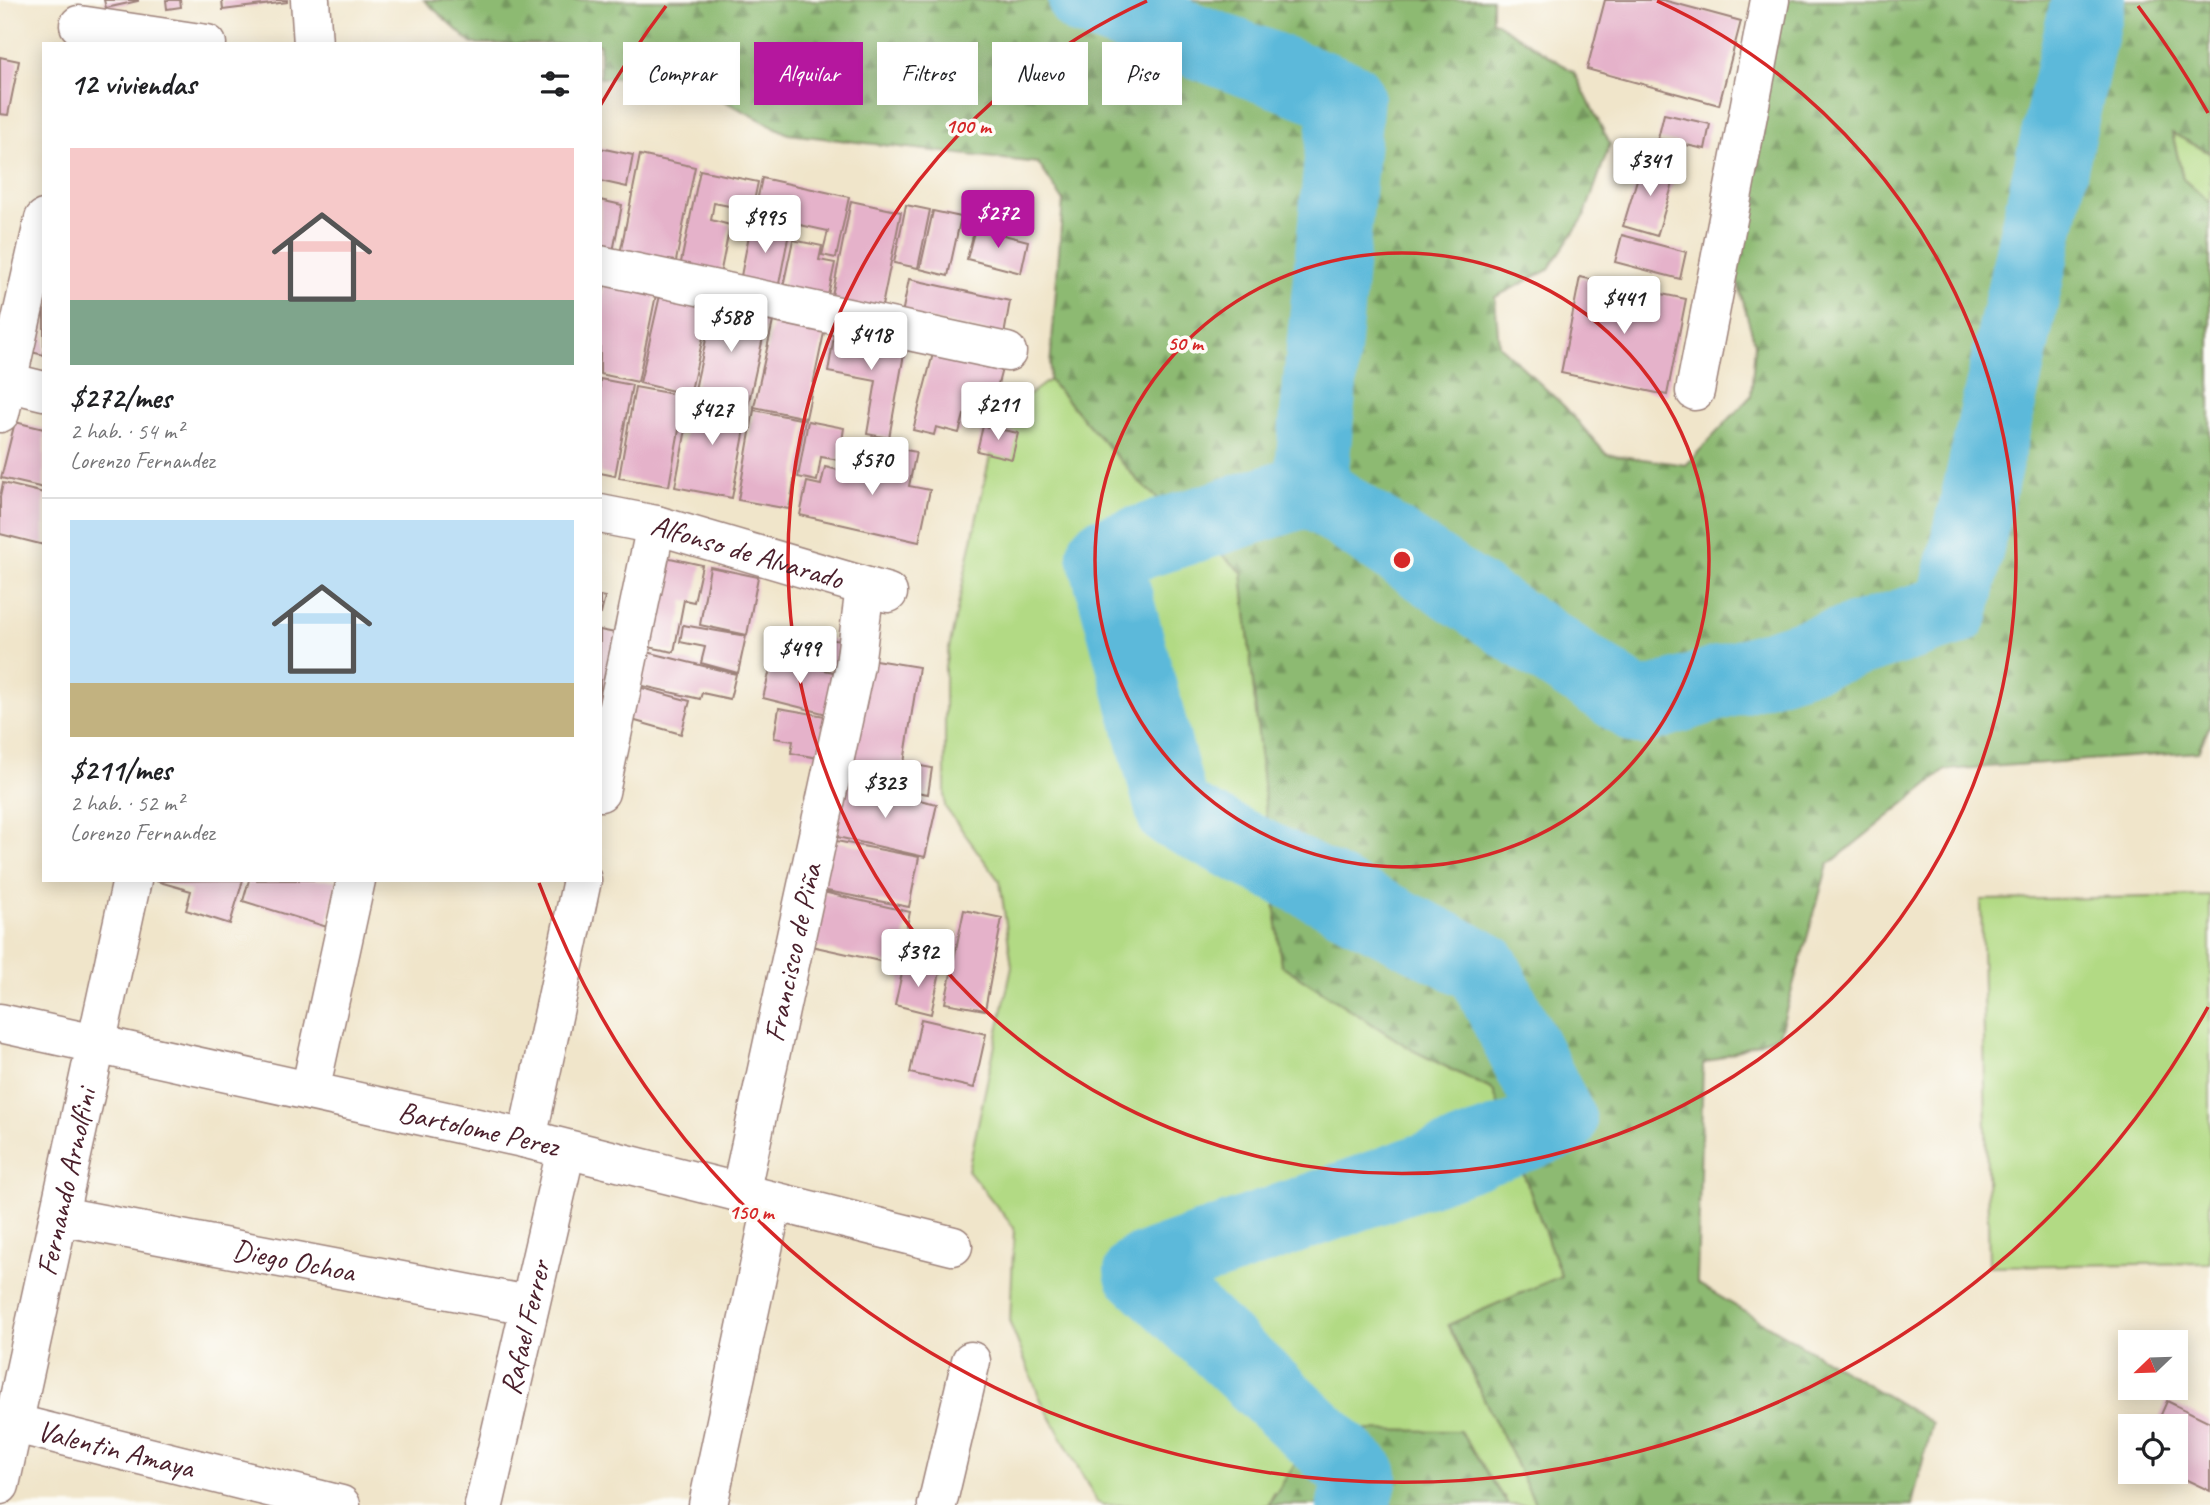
<!DOCTYPE html>
<html lang="es">
<meta charset="utf-8">
<style>
body{margin:0;font-family:Caveat,sans-serif;background:#f6f6f6;color:#202124;height:100vh;display:flex;flex-direction:column;font-size:26px;white-space:nowrap}
*{box-sizing:border-box;margin:0}
p{font-size:23px;color:#757577}
.icon{flex:none;width:38px;height:38px;fill:none;stroke:currentColor;stroke-width:2;stroke-linecap:round;stroke-linejoin:round}
.map{position:relative;flex:1;overflow:hidden}
.side{position:absolute;left:42px;top:42px;width:560px;height:840px;display:flex;flex-direction:column;background:#fff;border-radius:0px;box-shadow:0 4px 18px #0003}
.side>*{flex:none}
.guide{position:absolute;left:623px;top:42px;width:665px;height:63px;display:flex;gap:14px}
.needle{width:46px;rotate:247deg}
.buttons{position:absolute;left:2118px;top:1330px;display:grid;gap:14px}
.buttons a{display:grid;place-items:center;width:70px;height:70px;border-radius:0px;background:#fff;box-shadow:0 4px 18px #0003;font-size:35px}
.price{position:absolute;translate:-50% -60px;padding:0 16px;border-radius:7px;background:#fff;color:#222;font-size:23px;line-height:46px;filter:drop-shadow(0 2px 4px #0008)}
.price::after{content:'';position:absolute;left:50%;top:42px;width:21px;height:16px;margin-left:-10px;background:inherit;clip-path:polygon(0 0,100% 0,50% 100%)}
.price.active{background:#b5179e;color:#fff}
ul{padding:0;list-style:none}
li{display:grid;align-content:center;gap:14px;height:371px;padding:0 28px}
li+li{border-top:2px solid #e0e0e0}
li span{display:grid;place-items:center;height:217px;border-radius:0px;color:#555}
li>.icon{margin-inline-start:auto}
span .icon{width:126px;height:126px;fill:#fffc;stroke-width:1}
li b{font-size:30px}
h2{display:flex;justify-content:space-between;align-items:center;height:84px;padding:0 28px;font-size:30px}
.chip{padding:0 24px;border-radius:0px;background:#fff;box-shadow:0 4px 18px #0003;font-size:24px;line-height:63px}
.chip.active{background:#b5179e;color:#fff}
.map>svg:first-child{display:block}
.grass{fill:#b2da84;stroke:#7e7c58;stroke-width:2}
.forest{fill:url(#forest-firs);stroke:#6c6c4e;stroke-width:2}
.lines{fill:none;stroke-linecap:round;stroke-linejoin:round}
.river{stroke:#5cb9da;stroke-width:74}
.building{fill:#e5b2ca}
.minor-casing{stroke:#9d827a;stroke-width:41}
.minor{stroke:#fff;stroke-width:38}
.ring{fill:none;stroke:#d62828;stroke-width:3.5}
.labels{text-anchor:middle;stroke-width:7;stroke-linejoin:round;paint-order:stroke}
.street-label{font-size:30px;fill:#4a1f2b;stroke:#fdfcf7}
.centre{fill:#d62828;stroke:#fdfcf7;stroke-width:3.5}
.ring-label{font-size:21px;text-anchor:middle;font-weight:bold;fill:#d62828;stroke:#fdfcf7;stroke-width:7;stroke-linejoin:round;paint-order:stroke}
</style>
<div class="map">
<svg width="2210" height="1505" viewBox="0 0 2210 1505">
<defs>
<pattern id="forest-firs" width="22" height="20" patternUnits="userSpaceOnUse" patternTransform="scale(1.75)"><rect width="22" height="20" fill="#8dba72"/><path d="M5 1l3.5 6h-7zM16 11l3.5 6h-7z" fill="#75975e"/></pattern>
</defs>
<rect width="100%" height="100%" fill="#fdfcf7"/>
<filter id="ink" filterUnits="userSpaceOnUse"><feTurbulence type="fractalNoise" baseFrequency=".0143" numOctaves="2"/><feDisplacementMap in="SourceGraphic" scale="14" xChannelSelector="R" yChannelSelector="G"/><feConvolveMatrix kernelMatrix="1 2 1 2 8 2 1 2 1" color-interpolation-filters="sRGB"/></filter>
<filter id="wash" filterUnits="userSpaceOnUse"><feTurbulence type="fractalNoise" baseFrequency=".00686" numOctaves="4" result="noise"/><feDisplacementMap in="SourceGraphic" scale="28" xChannelSelector="R" yChannelSelector="G"/><feGaussianBlur stdDeviation="1.57" result="paint"/><feColorMatrix in="noise" values="0 0 0 0 0 0 0 0 0 0 0 0 0 0 0 0 0 1.4 0 .05"/><feComposite in="paint" operator="in"/></filter>
<g filter="url(#wash)">
<rect width="100%" height="100%" fill="#f0e5ca"/>
<path class="grass" d="M2172,132L2210,153V203L2183,179Z
M1049,380L1140,483L1242,572L1281,965L1414,1051L1493,1090L1561,1276L1448,1325L1536,1505H1508L1504,1496L1274,1493L1268,1505H1103L1097,1502L1040,1398L1010,1323L1014,1228L968,1170L1012,966L1000,882L945,807V667L998,418Z
M2210,896V1263L1989,1266L1981,900Z"/>
<path class="forest" d="M424,0H1492V20L1574,72L1610,144L1584,217L1548,270L1495,297L1499,345L1565,407L1606,454L1686,465L1751,396L1755,344L1731,259L1779,0H2210V153L2172,133L2183,179L2210,203V725L2198,752L1946,770L1828,865L1779,1035L1703,1064L1697,1283L1932,1423L1912,1505H1536L1448,1325L1561,1276L1493,1090L1414,1051L1281,965L1242,572L1140,483L1049,380L1063,200L1038,163L788,134L678,77L600,78V44H472Z
M1347,1430L1460,1431L1508,1505H1268L1302,1454Z"/>
<g class="lines">
<path class="river" d="M1085,0L1347,97L1310,489
M1310,489L1104,554L1173,812L1483,968L1560,1122L1141,1271L1361,1476L1354,1505
M1310,489L1640,708L1953,610L2088,0"/>
</g>
<g id="blocks">
<path class="building" d="M104,0H138V1L106,8Z
M166,0H180L181,7L167,9Z
M222,0H287V2L223,10Z
M1605,0H1663L1741,21L1719,105L1587,69Z
M0,57L19,61L8,115L0,114Z
M1664,114L1710,124L1705,149L1658,139Z
M600,148L633,155L627,187L600,181Z
M640,155L695,167L675,266L620,254Z
M1643,160L1677,170L1657,236L1623,226Z
M700,170L758,182L749,225L736,222L739,208L714,203L711,220L730,225L720,275L680,267Z
M762,178L849,197L836,258L822,255L828,231L754,215Z
M600,200L622,205L613,252L600,250Z
M851,201L901,212L881,311L831,301Z
M906,205L930,210L918,268L894,263Z
M933,211L961,217L948,276L920,269Z
M752,220L790,228L778,289L740,281Z
M975,228L1028,241L1021,273L967,259Z
M1622,235L1686,252L1680,279L1615,262Z
M793,240L822,246L819,260L835,263L827,300L782,291Z
M1580,277L1686,299L1667,395L1561,373Z
M606,278L657,290L638,382L600,374V305Z
M909,279L1010,301L1004,335L902,314Z
M661,291L711,302L690,395L640,383Z
M714,303L768,315L748,406L694,394Z
M39,309L44,310V355L31,352Z
M774,317L825,328L806,418L754,407Z
M835,330L906,343L889,438L867,434L876,381L828,372Z
M935,346L1003,365L988,422L964,415L959,433L936,427L934,435L913,430Z
M600,379L632,385L615,476L600,473Z
M635,387L685,396L669,486L619,478Z
M692,397L749,408L732,498L675,487Z
M754,410L805,420L789,509L738,500Z
M808,421L844,428L839,460L821,457L817,481L798,477Z
M15,422L44,429V488L1,478Z
M983,426L1018,433L1012,459L977,451Z
M877,444L916,452L909,486L930,490L919,542L800,515L807,482L821,485L825,467L870,477Z
M3,483L44,493V545L0,534V497Z
M661,556L702,565L694,602L684,600L674,652L643,646Z
M710,567L758,577L747,635L700,625Z
M600,596L605,597L601,614H600Z
M683,625L746,636L738,673L701,663L705,647L680,642Z
M600,630L620,634L600,719Z
M813,636L840,641L836,666L809,662Z
M647,652L736,674L730,699L702,693L700,699L639,685Z
M773,657L837,673L827,714L763,698Z
M869,659L919,667L904,763L932,768L928,794L850,780Z
M635,686L690,701L681,734L625,718Z
M779,708L825,716L818,758L791,753L793,741L774,738Z
M845,783L937,804L925,857L833,836Z
M826,839L919,857L909,907L817,889Z
M243,880L230,924L186,910L191,891L156,881Z
M249,880H337L327,927L243,901Z
M823,892L910,912L898,965L811,946Z
M964,910L1002,918L985,1010L945,1003Z
M904,964L940,972L931,1014L895,1005Z
M921,1019L986,1034L974,1088L910,1073Z
M2167,1401L2210,1422V1491L2170,1472H2175V1426H2156Z"/>
</g>
</g>
<g filter="url(#ink)">
<use href="#blocks" fill-opacity="0" stroke="#9d827a" stroke-width="2"/>
<g class="lines">
<defs>
<g id="minor">
<path d="M310,0L313,44"/>
<path d="M79,25L207,44"/>
<path d="M600,265L1007,352"/>
<path d="M7,382L44,391"/>
<path d="M1695,391L1770,0"/>
<path d="M0,413L44,219"/>
<path id="s1" d="M600,514L656,525L888,593"/>
<path d="M600,792L656,525"/>
<path id="s2" d="M0,1023L527,1139L953,1246"/>
<path d="M310,1091L356,880"/>
<path d="M527,1139L582,880"/>
<path id="s3" d="M740,1194L855,665L865,587"/>
<path id="s4" d="M60,1216L528,1305"/>
<path id="s5" d="M12,1423L341,1505"/>
<path id="s6" d="M0,1485L132,880"/>
<path id="s7" d="M484,1505L566,1150"/>
<path d="M708,1505L773,1202"/>
<path d="M937,1505L971,1361"/>
</g>
</defs>
<use href="#minor" class="minor-casing"/>
<use href="#minor" class="minor"/>
</g>
</g>
<g class="ring">
<circle cx="1402" cy="560" r="307"/>
<path d="M1657 1A614 614 0 1 1 1147 1"/>
<path d="M2208 1007A921 921 0 0 1 539 883M600 106A921 921 0 0 1 666 6M2138 6A921 921 0 0 1 2208 113"/>
</g>
<g class="labels">
<g class="street-label">
<text dy="10" stroke="none"><textPath href="#s1" startOffset="152">Alfonso de Alvarado</textPath></text>
<text dy="10" stroke="none"><textPath href="#s3" startOffset="247">Francisco de Piña</textPath></text>
<text dy="10" stroke="none"><textPath href="#s2" startOffset="490">Bartolome Perez</textPath></text>
<text dy="10" stroke="none"><textPath href="#s6" startOffset="310">Fernando Arnolfini</textPath></text>
<text dy="10" stroke="none"><textPath href="#s4" startOffset="238">Diego Ochoa</textPath></text>
<text dy="10" stroke="none"><textPath href="#s7" startOffset="182">Rafael Ferrer</textPath></text>
<text dy="10" stroke="none"><textPath href="#s5" startOffset="107">Valentin Amaya</textPath></text>
</g>
</g>
<circle cx="1402" cy="560" r="10" class="centre"/>
<g class="ring-label">
<text x="968" y="133">100 m</text>
<text x="1185" y="350">50 m</text>
<text x="751" y="1219">150 m</text>
</g>
</svg>
<div class="buttons">
<a><svg class="needle" viewBox="-14 -14 28 28"><path d="M0-13l5 13h-10z" fill="#e53935"/><path d="M0 13l5-13h-10z" fill="#757577"/></svg></a>
<a><svg class="icon" aria-label="locate" viewBox="0 0 24 24"><circle cx="12" cy="12" r="6"/><path d="M12 2v4M12 18v4M2 12h4M18 12h4"/></svg></a>
</div>
<b class="price" style="left:1650px;top:198px">$341</b>
<b class="price active" style="left:998px;top:250px">$272</b>
<b class="price" style="left:765px;top:255px">$995</b>
<b class="price" style="left:1624px;top:336px">$441</b>
<b class="price" style="left:731px;top:354px">$588</b>
<b class="price" style="left:871px;top:372px">$418</b>
<b class="price" style="left:998px;top:442px">$211</b>
<b class="price" style="left:712px;top:447px">$427</b>
<b class="price" style="left:872px;top:497px">$570</b>
<b class="price" style="left:800px;top:686px">$499</b>
<b class="price" style="left:885px;top:820px">$323</b>
<b class="price" style="left:918px;top:989px">$392</b>
<div class="guide">
<a class="chip">Comprar</a>
<a class="chip active">Alquilar</a>
<a class="chip">Filtros</a>
<a class="chip">Nuevo</a>
<a class="chip">Piso</a>
</div>
<section class="side">
<h2>12 viviendas<svg class="icon" aria-label="filters" viewBox="0 0 24 24"><path d="M4 7h16M4 17h16"/><circle cx="9" cy="7" r="2"/><circle cx="15" cy="17" r="2"/></svg></h2>
<ul>
<li><span style="background:linear-gradient(#f6c9c9 70%,#7fa58c 0)"><svg class="icon" aria-label="home" viewBox="0 0 24 24"><path d="M3 11l9-7 9 7M6 9v11h12V9"/></svg></span><div><b>$272/mes</b><p>2 hab. · 54 m²</p><p>Lorenzo Fernandez</p></div></li>
<li><span style="background:linear-gradient(#bfe0f5 75%,#c2b280 0)"><svg class="icon" aria-label="home" viewBox="0 0 24 24"><path d="M3 11l9-7 9 7M6 9v11h12V9"/></svg></span><div><b>$211/mes</b><p>2 hab. · 52 m²</p><p>Lorenzo Fernandez</p></div></li>
</ul>
</section>
</div>
